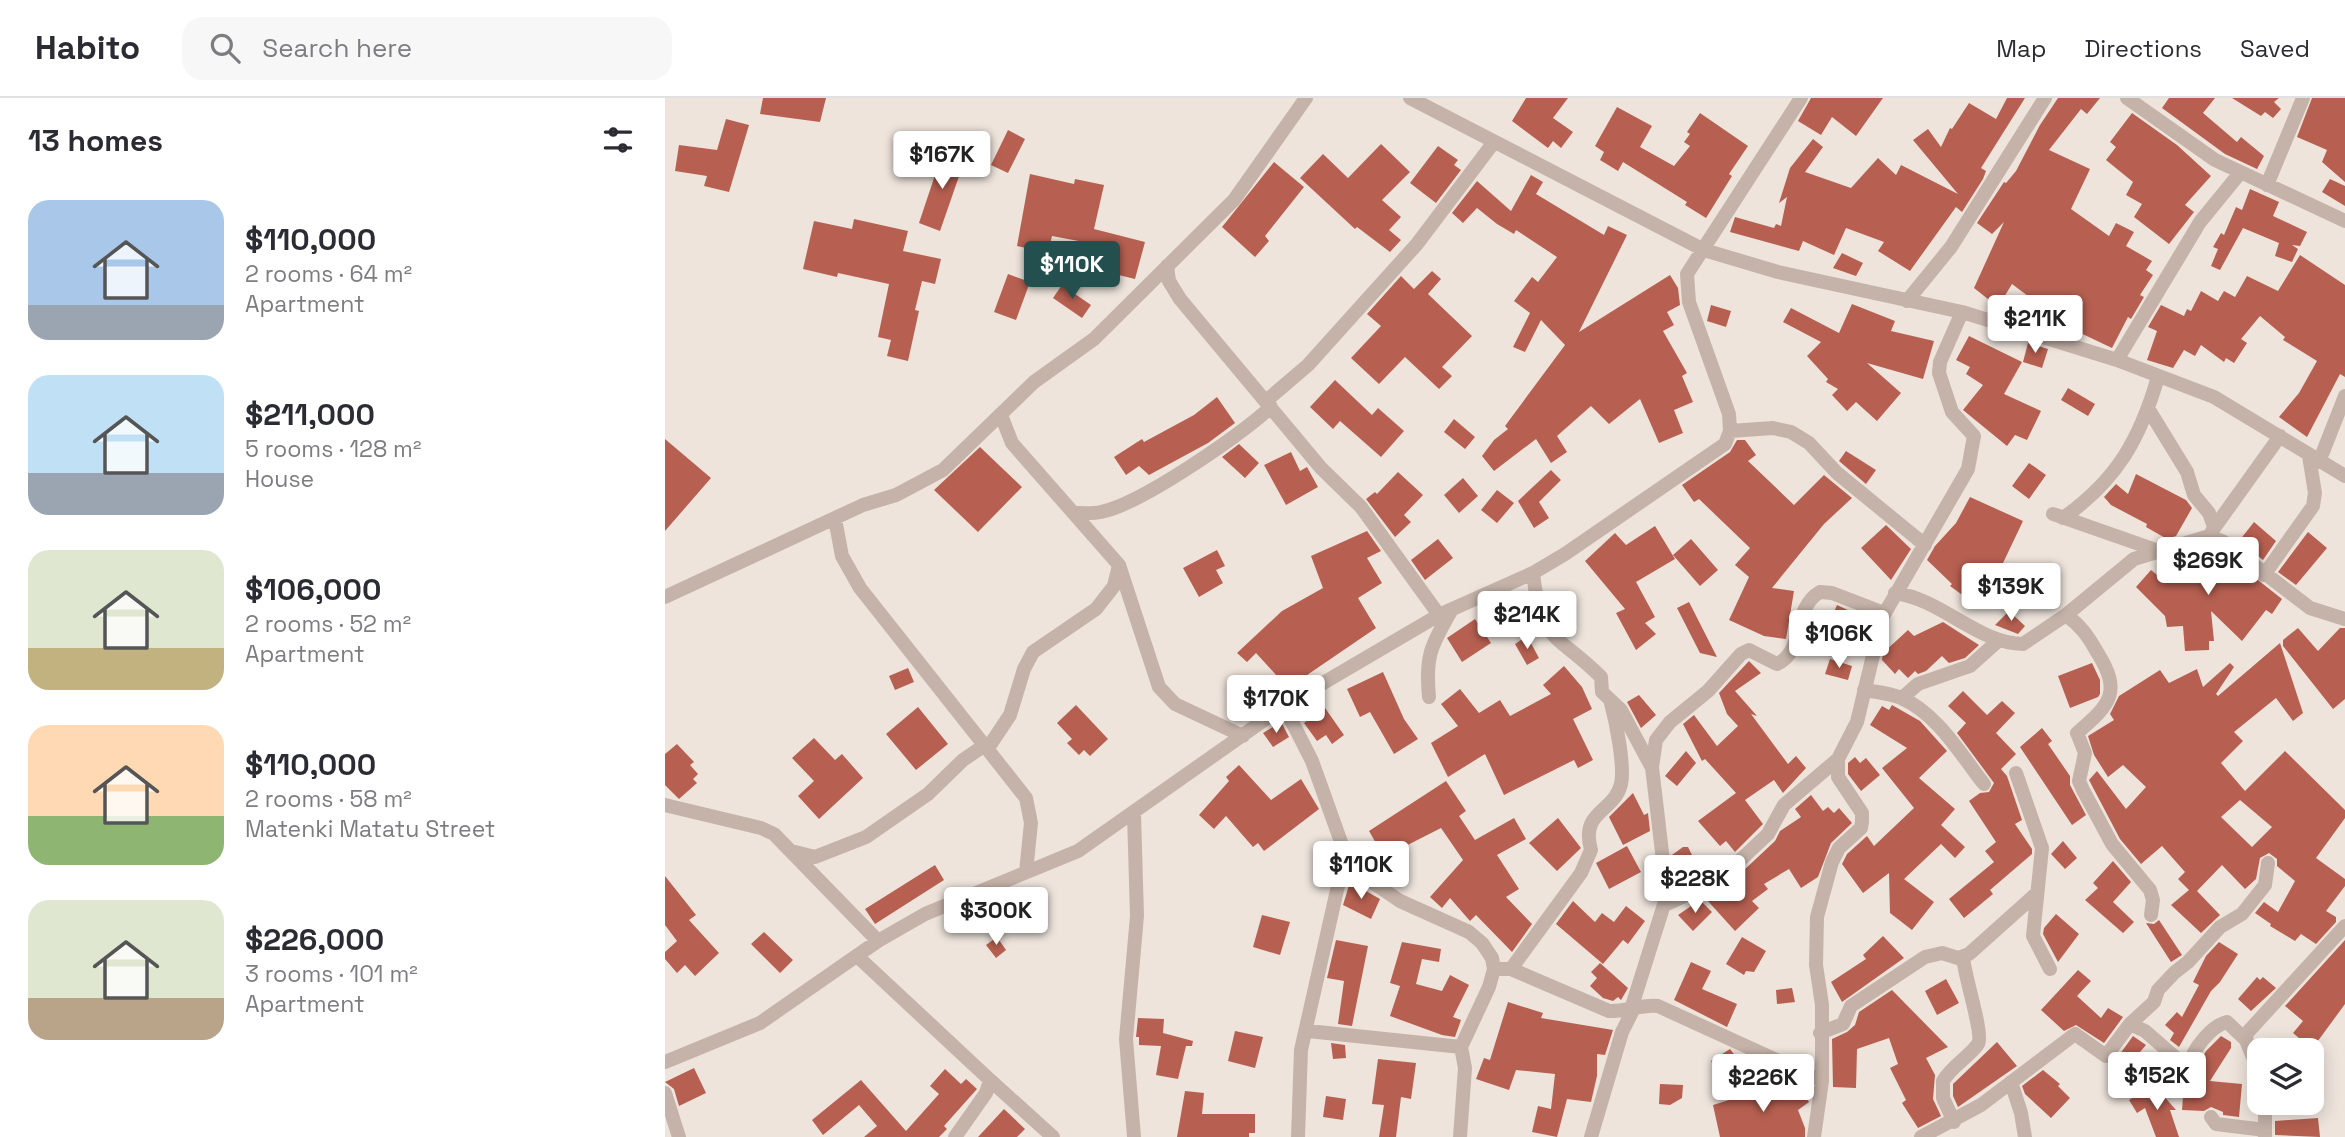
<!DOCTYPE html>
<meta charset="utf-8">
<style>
body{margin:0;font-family:"Space Grotesk",sans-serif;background:#f7f7f7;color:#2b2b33;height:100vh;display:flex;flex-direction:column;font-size:26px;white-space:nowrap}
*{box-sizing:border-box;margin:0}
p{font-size:23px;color:#7c7c81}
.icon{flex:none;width:38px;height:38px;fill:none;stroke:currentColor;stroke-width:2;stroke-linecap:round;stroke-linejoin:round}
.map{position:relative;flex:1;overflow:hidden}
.panel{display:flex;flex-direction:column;background:#fff;width:665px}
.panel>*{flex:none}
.buttons{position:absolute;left:1582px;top:940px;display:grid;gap:14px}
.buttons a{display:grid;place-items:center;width:77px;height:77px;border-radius:14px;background:#fff;box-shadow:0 4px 18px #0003;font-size:35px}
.price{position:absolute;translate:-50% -60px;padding:0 16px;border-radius:7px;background:#fff;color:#222;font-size:23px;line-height:46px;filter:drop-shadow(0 2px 4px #0008)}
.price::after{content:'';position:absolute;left:50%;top:42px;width:21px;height:16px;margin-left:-10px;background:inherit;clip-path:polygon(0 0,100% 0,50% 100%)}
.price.active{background:#234f4e;color:#fff}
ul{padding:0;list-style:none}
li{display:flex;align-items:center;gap:21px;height:175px;padding:0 28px}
li span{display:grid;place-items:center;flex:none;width:196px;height:140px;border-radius:21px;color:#555}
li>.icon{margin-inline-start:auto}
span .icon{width:84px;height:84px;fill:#fffc;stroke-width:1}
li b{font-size:30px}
h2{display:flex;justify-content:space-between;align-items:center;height:84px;padding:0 28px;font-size:30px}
header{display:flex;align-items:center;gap:42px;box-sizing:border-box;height:98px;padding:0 35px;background:#fff;border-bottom:2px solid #e1e1e2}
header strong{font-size:33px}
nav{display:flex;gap:38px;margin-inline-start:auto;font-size:24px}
.search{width:490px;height:63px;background:#f7f7f7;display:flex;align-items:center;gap:18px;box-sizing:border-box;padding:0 24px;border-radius:21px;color:#7c7c81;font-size:26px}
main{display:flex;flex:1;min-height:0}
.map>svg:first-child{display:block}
.building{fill:#b76051;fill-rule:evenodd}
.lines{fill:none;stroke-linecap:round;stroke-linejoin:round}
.minor{stroke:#c5b3a9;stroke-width:14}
</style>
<header>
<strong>Habito</strong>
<div class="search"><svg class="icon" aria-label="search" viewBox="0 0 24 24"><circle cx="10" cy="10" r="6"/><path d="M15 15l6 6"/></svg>Search here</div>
<nav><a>Map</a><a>Directions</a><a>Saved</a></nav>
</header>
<main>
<section class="panel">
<h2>13 homes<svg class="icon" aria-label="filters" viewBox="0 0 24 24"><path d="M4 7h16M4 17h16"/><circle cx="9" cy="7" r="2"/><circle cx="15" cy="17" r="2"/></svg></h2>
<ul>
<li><span style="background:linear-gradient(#a9c7e8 75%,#9aa5b1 0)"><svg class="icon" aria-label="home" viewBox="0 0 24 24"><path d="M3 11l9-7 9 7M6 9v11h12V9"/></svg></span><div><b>$110,000</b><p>2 rooms · 64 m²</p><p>Apartment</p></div></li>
<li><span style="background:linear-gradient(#bfe0f5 70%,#9aa5b1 0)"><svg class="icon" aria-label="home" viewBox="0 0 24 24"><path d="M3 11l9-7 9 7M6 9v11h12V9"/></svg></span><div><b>$211,000</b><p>5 rooms · 128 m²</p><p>House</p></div></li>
<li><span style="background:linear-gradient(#dfe7d0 70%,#c2b280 0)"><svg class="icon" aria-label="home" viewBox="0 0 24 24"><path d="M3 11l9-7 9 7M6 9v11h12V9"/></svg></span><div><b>$106,000</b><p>2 rooms · 52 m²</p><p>Apartment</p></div></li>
<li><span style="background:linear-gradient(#ffd9b3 65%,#8fb573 0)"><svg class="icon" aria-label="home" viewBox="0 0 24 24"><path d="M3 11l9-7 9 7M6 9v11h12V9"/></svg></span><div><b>$110,000</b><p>2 rooms · 58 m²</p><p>Matenki Matatu Street</p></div></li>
<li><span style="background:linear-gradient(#dfe7d0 70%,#b9a48a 0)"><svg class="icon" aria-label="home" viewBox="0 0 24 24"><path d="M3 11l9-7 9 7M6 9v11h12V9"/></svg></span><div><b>$226,000</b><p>3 rooms · 101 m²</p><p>Apartment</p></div></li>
</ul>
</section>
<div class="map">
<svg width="1680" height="1039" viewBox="0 0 1680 1039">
<rect width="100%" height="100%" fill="#eee4dc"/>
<path class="building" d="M98,0H161L155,24L95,16Z
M861,0H903L888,20L908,34L896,50L888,43L883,50L847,23Z
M1146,0H1218L1191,38L1167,19L1156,37L1133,23Z
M1342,0H1360L1316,70L1321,73L1318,81L1297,114L1291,109L1245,173L1213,153L1219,144L1181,130L1169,157L1138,143L1134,153L1065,134L1070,119L1109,130L1111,126L1116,128L1122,99L1114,105L1125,70L1148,41L1158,49L1140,74L1186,90L1213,60L1231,77L1236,67L1293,96L1248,42L1263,31L1276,49L1285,30L1287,31L1304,5L1331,21Z
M1393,0H1435L1422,16L1416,11L1384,52L1425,71L1406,111L1444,138L1451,125L1469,134L1461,148L1487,163L1481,172L1488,177L1475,197L1479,199L1466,221L1463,219L1447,250L1407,231L1347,186L1333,209L1309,190L1339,124L1327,136L1312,125L1339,84L1341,85L1351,73L1375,27Z
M1504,0H1550L1538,15L1572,44L1576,39L1599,58L1592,71L1560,56L1497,10Z
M1567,0H1614L1609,4L1616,11L1608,20L1600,14L1596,18Z
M1647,0H1680V84L1657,64L1662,52L1632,39Z
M952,9L987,28L975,49L1009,68L1025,48L1019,44L1025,36L1022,34L1035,15L1083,48L1064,76L1067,78L1041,120L1020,107L1022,104L958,64L953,73L935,62L939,54L930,48Z
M1467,15L1512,47L1546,78L1520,107L1529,114L1504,146L1469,119L1477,106L1461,97L1468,84L1441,62L1451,49L1445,44Z
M61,21L84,27L64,94L39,88L42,78L10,73L14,47L52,52Z
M343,32L360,41L343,75L326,67Z
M716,46L745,74L717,102L736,119L724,132L736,142L725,154L692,129L690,131L635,80L658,56L683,80Z
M773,48L793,62L789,67L796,72L771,105L745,85Z
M278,53L300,61L275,133L254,125Z
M609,64L639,89L600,138L604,143L590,159L557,129Z
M365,76L409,86L410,81L439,87L429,131L480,144L470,181L429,171L435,147L387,138L383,155L352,148Z
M866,77L878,84L871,96L939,137L943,128L962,137L914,234L1005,177L1013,190L1015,207L1002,214L1009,227L998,233L1022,275L1017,278L1028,304L1009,312L1018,335L994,345L975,301L944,326L926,308L892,338L902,354L886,365L871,341L829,373L817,358L829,342L843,331L840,328L900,247L876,222L860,254L848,249L865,215L849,203L867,179L873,184L892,159L851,132L849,136L832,126L812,110L798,125L787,115L812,83L846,113Z
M1665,81L1680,88V108L1657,94Z
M1585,91L1614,104L1608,118L1642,134L1635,148L1627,147L1633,151L1627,164L1610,158L1614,145L1578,130L1555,172L1546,168L1553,151L1548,149L1556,135L1559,137L1571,109L1577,112Z
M189,121L243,133L238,153L276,161L270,186L257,183L250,212L254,213L243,263L222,258L226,242L213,239L224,186L173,175L172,179L138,171L149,123L187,131Z
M1177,155L1198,165L1191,178L1168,170Z
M1635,157L1680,187V279L1675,276L1642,339L1614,319L1634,295L1652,263L1618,242L1620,239L1595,218L1576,241L1582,245L1569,265L1561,260L1559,264L1536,247L1530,258L1519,252L1508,270L1482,262L1492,233L1483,229L1496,207L1519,218L1522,211L1526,213L1536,193L1553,203L1559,193L1570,199L1582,178L1613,193Z
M767,173L776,181L763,196L807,238L777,269L787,278L774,291L740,259L714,286L686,260L716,228L702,216L736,178L749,191Z
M343,176L365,184L351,222L329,214Z
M397,187L426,207L417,220L388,200Z
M1187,206L1230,223L1226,233L1269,243L1258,281L1202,265L1236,295L1212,323L1191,304L1182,313L1167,297L1173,291L1161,284L1163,281L1142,258L1156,244L1118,224L1126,210L1174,235Z
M1046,207L1066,213L1061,229L1042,223Z
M1304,238L1357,264L1339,296L1376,313L1362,342L1350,337L1342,348L1298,312L1318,287L1301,276L1305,269L1291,262Z
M1363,245L1383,251L1377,270L1358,264Z
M670,282L707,317L713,310L739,333L716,359L675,323L668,331L645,309Z
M1403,290L1430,306L1423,318L1396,302Z
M552,299L570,325L543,345L484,377L474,368L461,377L449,359L477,341L479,344L529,317Z
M789,321L810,339L800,351L779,334Z
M0,341L46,380L0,433Z
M1072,342H1080L1091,357L1083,363L1129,407L1159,377L1187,400L1159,426L1107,490L1129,493L1121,541L1099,538L1064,522L1084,479L1070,467L1085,450L1034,401L1029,404L1017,387L1065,354Z
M574,346L594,365L580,380L557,359Z
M315,349L357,389L313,434L269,392Z
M1181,353L1211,372L1201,386L1174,363Z
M626,354L635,373L642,369L653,389L621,407L599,367Z
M1364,365L1381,377L1364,401L1347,388Z
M886,372L896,382L874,404L884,420L869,430L853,403Z
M733,374L758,397L739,417L746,424L730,439L701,401L710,394L712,396Z
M1471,376L1521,402L1527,410L1511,438L1502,441L1481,429L1482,426L1446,407L1439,399L1451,386L1463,396Z
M798,380L813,398L794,415L779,397Z
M832,392L849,405L832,425L816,412Z
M1305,399L1358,423L1338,465L1355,487L1329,507L1313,485L1303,501L1285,488L1287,486L1262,462L1270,448L1291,425Z
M1589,424L1611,443L1598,462L1574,443Z
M1221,427L1246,451L1226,482L1196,450Z
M990,428L1010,461L971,484L990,519L980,525L991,536L971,552L951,515L960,511L920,463L950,435L961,447Z
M702,433L716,453L702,460L717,485L693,500L711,530L623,590L591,555L582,564L572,555L617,513L658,490L646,458Z
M1643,434L1662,450L1631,487L1613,474Z
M773,441L788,460L760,482L746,462Z
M1026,441L1053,472L1035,488L1008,457Z
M1539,450L1563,463L1565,460L1617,501L1607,516L1601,512L1577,543L1546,513L1549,543H1544V552L1520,553L1518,528L1502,529L1500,518L1471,489L1486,472L1497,481L1520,455Z
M552,452L560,468L551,472L558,485L534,499L518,470Z
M1024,504L1052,559L1035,555L1012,510Z
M1172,507L1185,513L1173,541L1159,536Z
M1344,513L1360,528L1353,536L1330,527Z
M810,521L826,545L797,564L782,540Z
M1278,524L1314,547L1300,560L1284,565L1277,558L1261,573L1253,576L1250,573L1243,580L1234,571L1230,576L1217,562L1218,555L1243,532L1249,538Z
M1633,530L1653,553L1675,530H1680V601L1668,611L1618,548V542Z
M862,538L874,560L862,567L850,546Z
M1615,545L1638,615L1628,623L1611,600L1569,634L1578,643L1556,665L1580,693L1620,653L1680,712V720L1651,760L1680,781V788L1661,813L1671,819V824L1651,846L1636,836L1630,843L1605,828L1606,826L1590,815L1599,804L1613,814L1630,783L1612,768V761L1604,755L1595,760L1591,781L1580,791L1557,767L1532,793L1555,817L1536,835L1506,807L1524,792L1513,781L1520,774L1497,748L1476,766L1455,741L1424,682L1432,673L1461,711L1481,689L1458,667L1443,679L1429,657L1423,638L1449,622L1445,616L1454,598L1495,572L1504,585L1532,571L1538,589L1565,565L1569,569L1551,596L1553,598ZM1575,702L1607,729L1587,749L1556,719Z
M1165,561L1187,568L1183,582L1160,576Z
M1084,563L1096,575L1070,593L1092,618L1086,616L1123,666L1131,658L1141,670L1118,695L1109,682L1080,702L1098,726L1070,754L1061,743L1055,748L1033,723L1071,695L1040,661L1037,663L1018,626L1029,617L1052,648L1073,628L1062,616L1054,595Z
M1427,565L1435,582V596L1433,599L1405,610L1393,578Z
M899,568L917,589L927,611L908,621L928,662L913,670L909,662L839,697L820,656L783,679L766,645L793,628L776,606L795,591L814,615L835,602L845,618L886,596L878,587Z
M243,570L249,584L230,592L224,578Z
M718,574L739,621L753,641L729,656L705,614L695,619L682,591Z
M1298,593L1322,617L1337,603L1350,615L1331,635L1351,656L1336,671L1342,678L1357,722L1350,726L1367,751V756L1325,792L1328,796L1299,820L1284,801L1329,764L1320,753L1331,744L1304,703L1315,695L1324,694L1329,685L1292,635L1301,625L1283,608Z
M974,597L991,617L976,630L962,604Z
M411,607L443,641L425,658L419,652L414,657L402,645L407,641L392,625Z
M1227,607L1255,623L1282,653L1254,680L1290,711L1276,727L1300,749L1290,760L1276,746L1239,781L1269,804L1247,832L1225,815L1224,775L1198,795L1177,766L1182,756L1202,738L1209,748L1249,710L1217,670L1242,650L1205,627L1217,608L1224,612Z
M253,609L283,646L251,672L221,636Z
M660,610L679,637L667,646L661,637L652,643L639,625Z
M616,624L624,639L608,649L598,635Z
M1377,630L1387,643L1383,646L1405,678V687L1421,717L1407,727L1355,649Z
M149,640L170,662L177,656L198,680L154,721L133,698L149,683L127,660Z
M12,646L29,664L25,667L33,676L28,681L32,685L14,701L0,687V656Z
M1021,653L1031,665L1012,688L1000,678Z
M1190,659L1195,665L1201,660L1215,677L1196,693L1183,676V665Z
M574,667L606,702L636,681L654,711L599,753L593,745L588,749L561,718L549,731L534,717L564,683L561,679Z
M781,683L801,713L794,718L810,742L849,720L861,741L832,757L854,791L841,799L867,826L847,854L811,817L805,823L785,800L777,810L765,799L798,762L776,730L719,759L704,733Z
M968,695L979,717L983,715L985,733L958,747L944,719Z
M1146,697L1158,713L1163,709L1169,715L1174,710L1187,725L1166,745L1153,779L1136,790L1124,771L1099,786L1103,791L1087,803L1094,810L1070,833L1042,802L1061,789L1110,743L1115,733L1136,719L1130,711Z
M893,720L916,750L892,773L864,745Z
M1398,743L1412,760L1400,771L1386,756Z
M962,748L976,774L944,791L931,765Z
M1018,749H1023L1033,769L1026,774L1020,770L1015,778L1008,768L1007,757Z
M1448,763L1466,784L1448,804L1469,824L1458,835L1420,802L1433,790L1428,785Z
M270,767L279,782L210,826L200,811Z
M0,778L31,817L24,822L54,855L30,878L20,867L12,875L0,861V854L12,843L0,827Z
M685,784L715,801L706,821L678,807Z
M1035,802L1047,814L1028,833L1013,817Z
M908,803L930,824L937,815L949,824L961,808L980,823L963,846L958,842L938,866L891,826Z
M1391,816L1414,836L1393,864L1378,836L1379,830Z
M597,817L625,824L615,857L588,849Z
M1494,822L1517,857L1506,864L1481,825L1489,826Z
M99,834L128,862L115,875L86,846Z
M1218,838L1239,860L1177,904L1166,884L1201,861L1198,857Z
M332,839L341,852L331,860L321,847Z
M1077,839L1101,853L1089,874L1081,873L1079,877L1061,866Z
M671,842L703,848L687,928L673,926L679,883L662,880Z
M1680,842V906L1647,951L1628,935L1638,923L1620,908Z
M737,844L776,851L774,864L757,861L751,886L777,893L785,877L804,887L788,919L796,922L790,939L777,937L725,918L735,888L725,885Z
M1554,844L1573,856L1555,884L1546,893L1514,949L1505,942L1509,935L1500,927L1512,914L1517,919L1534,887L1528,884L1541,858Z
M1026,864L1046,873L1037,891L1072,906L1062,929L1009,902Z
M935,865L963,890L956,902L953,899L948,903L938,900L925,888L932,880L926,874Z
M1413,872L1426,883L1412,898L1436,920L1443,910L1458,919L1439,945L1411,927L1399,933L1376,912Z
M1592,879L1595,882L1598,879L1611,890L1586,913L1573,901Z
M1281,881L1294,905L1272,917L1260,893Z
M1127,890L1130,904L1112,906L1111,892Z
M1227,892L1283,949L1261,960L1270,977L1268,1001L1276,1018L1253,1030L1237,1005L1241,1002L1225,970L1233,966L1224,940L1192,951L1191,990L1168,989L1167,941L1182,934L1190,927L1194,914Z
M843,904L878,915L876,920L948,932L940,957L932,956V978L926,1004L902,1001L892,1039L867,1034L873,1008L886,1011L890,976L851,972L844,992L811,981L819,960L825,962Z
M473,920L499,921L498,935L528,943L527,948H521L513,981L491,977L496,948L474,947V939H471Z
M570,933L598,939L590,970L563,963Z
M1468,938L1481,947L1462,969L1452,960Z
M1556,938L1566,944V950L1545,983L1577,986L1574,1019L1558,1017V1014L1546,1009L1539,1013L1517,1012L1518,999H1527L1529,975L1541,953Z
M1332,944L1352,968L1293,1009L1288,998V986Z
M666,945L680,947L681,960L668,961Z
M1065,951L1075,964L1054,977L1046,963Z
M713,961L751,965L746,1001L736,999L731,1039H714L719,1007L707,1006Z
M29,970L41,995L14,1008L9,991L0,984Z
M280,971L296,986L301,981L312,991L279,1028L282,1031L274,1039H199L212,1028L194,1007L158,1037L147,1022L196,982L241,1033L274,996L265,988Z
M1378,972L1395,986L1393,988L1405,1000L1386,1020L1360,996L1357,988Z
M1130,982L1144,1004L1133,1012L1140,1030V1039H1055L1048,1007L1103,990L1106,998Z
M995,986L1018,987L1017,1000L1005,1007L994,1006Z
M1489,987L1511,1012H1505L1514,1039H1491L1480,1010L1472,1015L1464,1002Z
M520,993L539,995L537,1016H590V1035H584V1039H512Z
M661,998L681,1001L678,1022L658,1019Z
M339,1011L360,1031L352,1039H313Z
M1653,1020L1655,1039L1610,1037V1023Z"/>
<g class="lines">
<path class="minor" d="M745,0L1039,152L1113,174L1297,214L1452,262L1549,299L1680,378
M1462,0L1550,62L1680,123
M1602,87L1638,0
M502,168L504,183L515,201L656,370L696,409L774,517
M1242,203L1286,149L1380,0
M1452,262L1535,124L1575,75
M601,303L643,267L752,146L829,44
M1484,312L1522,374L1529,397L1544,415L1549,429
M336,317L347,345L454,467L494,589L510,606L578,638
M1065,333L1108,330L1126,334L1144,345L1172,375L1260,447
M1654,364L1680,298
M409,415C417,415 427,416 436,414C476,406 574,338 606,309
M1388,416L1491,452
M1398,420C1452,382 1475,341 1493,279
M170,421L177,458L195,490L361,700L366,725L361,774
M1547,433L1615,338
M868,475C876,546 892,535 936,579L937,594L956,612L986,668
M1599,477L1648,408L1650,395L1644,358
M1230,495C1276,501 1314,546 1358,546L1401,517L1469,461L1544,438L1559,444L1645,510L1680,521
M0,499L198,407L231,397L278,372L369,284L429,241L569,102L641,0
M1401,517C1416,528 1423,538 1432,554C1457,594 1446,606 1412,635L1420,655L1414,683L1418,692L1447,746L1485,792L1488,802L1486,817
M1199,592C1211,594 1225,595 1236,600C1272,615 1296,657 1319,686
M764,599C760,558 766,548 786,513
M1237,600L1253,586L1305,568L1334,542
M619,608L647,663L685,769L735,803L804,834L817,845L827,860L829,871L824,889L796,949L800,970L795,1039
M323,650L345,617L359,571L368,554L431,511L449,488L454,467
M1351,675L1377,750L1368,838L1385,871
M0,707L96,730L109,736L213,843
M469,716L472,818L461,941L469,1039
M126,753L150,759L201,739L263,696L298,662L320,647
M1000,807L1054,782L1103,736L1119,707L1173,661L1192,624L1217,520L1303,371L1309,338L1287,314L1274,275L1275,264L1297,214
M192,858L325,982L321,995L290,1039
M829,871H846L944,913C961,914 975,906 993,908L1157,983
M846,871L916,775L926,752C915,712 949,715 956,686C960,668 951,624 946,605
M967,908L1002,797L987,669L991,642L1005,624L1043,593L1076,556L1084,552L1112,566C1141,553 1126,511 1155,494L1167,495L1219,515
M1465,926L1480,933L1519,967H1524C1528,951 1546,928 1562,924L1581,942
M643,933L796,949
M1155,935L1178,926L1186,908L1260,859L1277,855L1293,860L1304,856L1371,796
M0,964L95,925L213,843L260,816L413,753L619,608L774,517L868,475L900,456L1060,346L1065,333L1064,316L1024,204L1022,176L1136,0
M1594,974L1581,942L1582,935L1680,828
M325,982L388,1039
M1346,984L1356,1015L1360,1039
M0,995L14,1039
M1600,1004V1038
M1546,1019L1551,1026L1600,1032
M1289,1024L1278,1000V983C1287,968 1304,959 1313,946C1319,936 1299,877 1298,859
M633,1039L636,952L679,761
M926,1039L957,934L970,908
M1149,1039L1157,983V907L1151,867L1152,819L1167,764L1174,750L1196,730L1197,724V715L1173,679V661
M1256,1039L1316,1007L1410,936L1441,958L1465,926L1489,904L1493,892L1509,875L1523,864L1555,829L1577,816L1600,787L1603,765"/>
</g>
</svg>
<div class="buttons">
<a><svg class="icon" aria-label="layers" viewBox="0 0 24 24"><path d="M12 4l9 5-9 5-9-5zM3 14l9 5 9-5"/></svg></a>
</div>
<b class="price" style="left:277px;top:93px">$167K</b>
<b class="price active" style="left:407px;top:203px">$110K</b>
<b class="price" style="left:1370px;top:257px">$211K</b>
<b class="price" style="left:1543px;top:499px">$269K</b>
<b class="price" style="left:1346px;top:525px">$139K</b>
<b class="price" style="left:862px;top:553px">$214K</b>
<b class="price" style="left:1174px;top:572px">$106K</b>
<b class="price" style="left:611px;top:637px">$170K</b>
<b class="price" style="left:696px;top:803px">$110K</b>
<b class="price" style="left:1030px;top:817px">$228K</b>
<b class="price" style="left:331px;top:849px">$300K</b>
<b class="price" style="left:1492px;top:1014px">$152K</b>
<b class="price" style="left:1098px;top:1016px">$226K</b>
</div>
</main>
